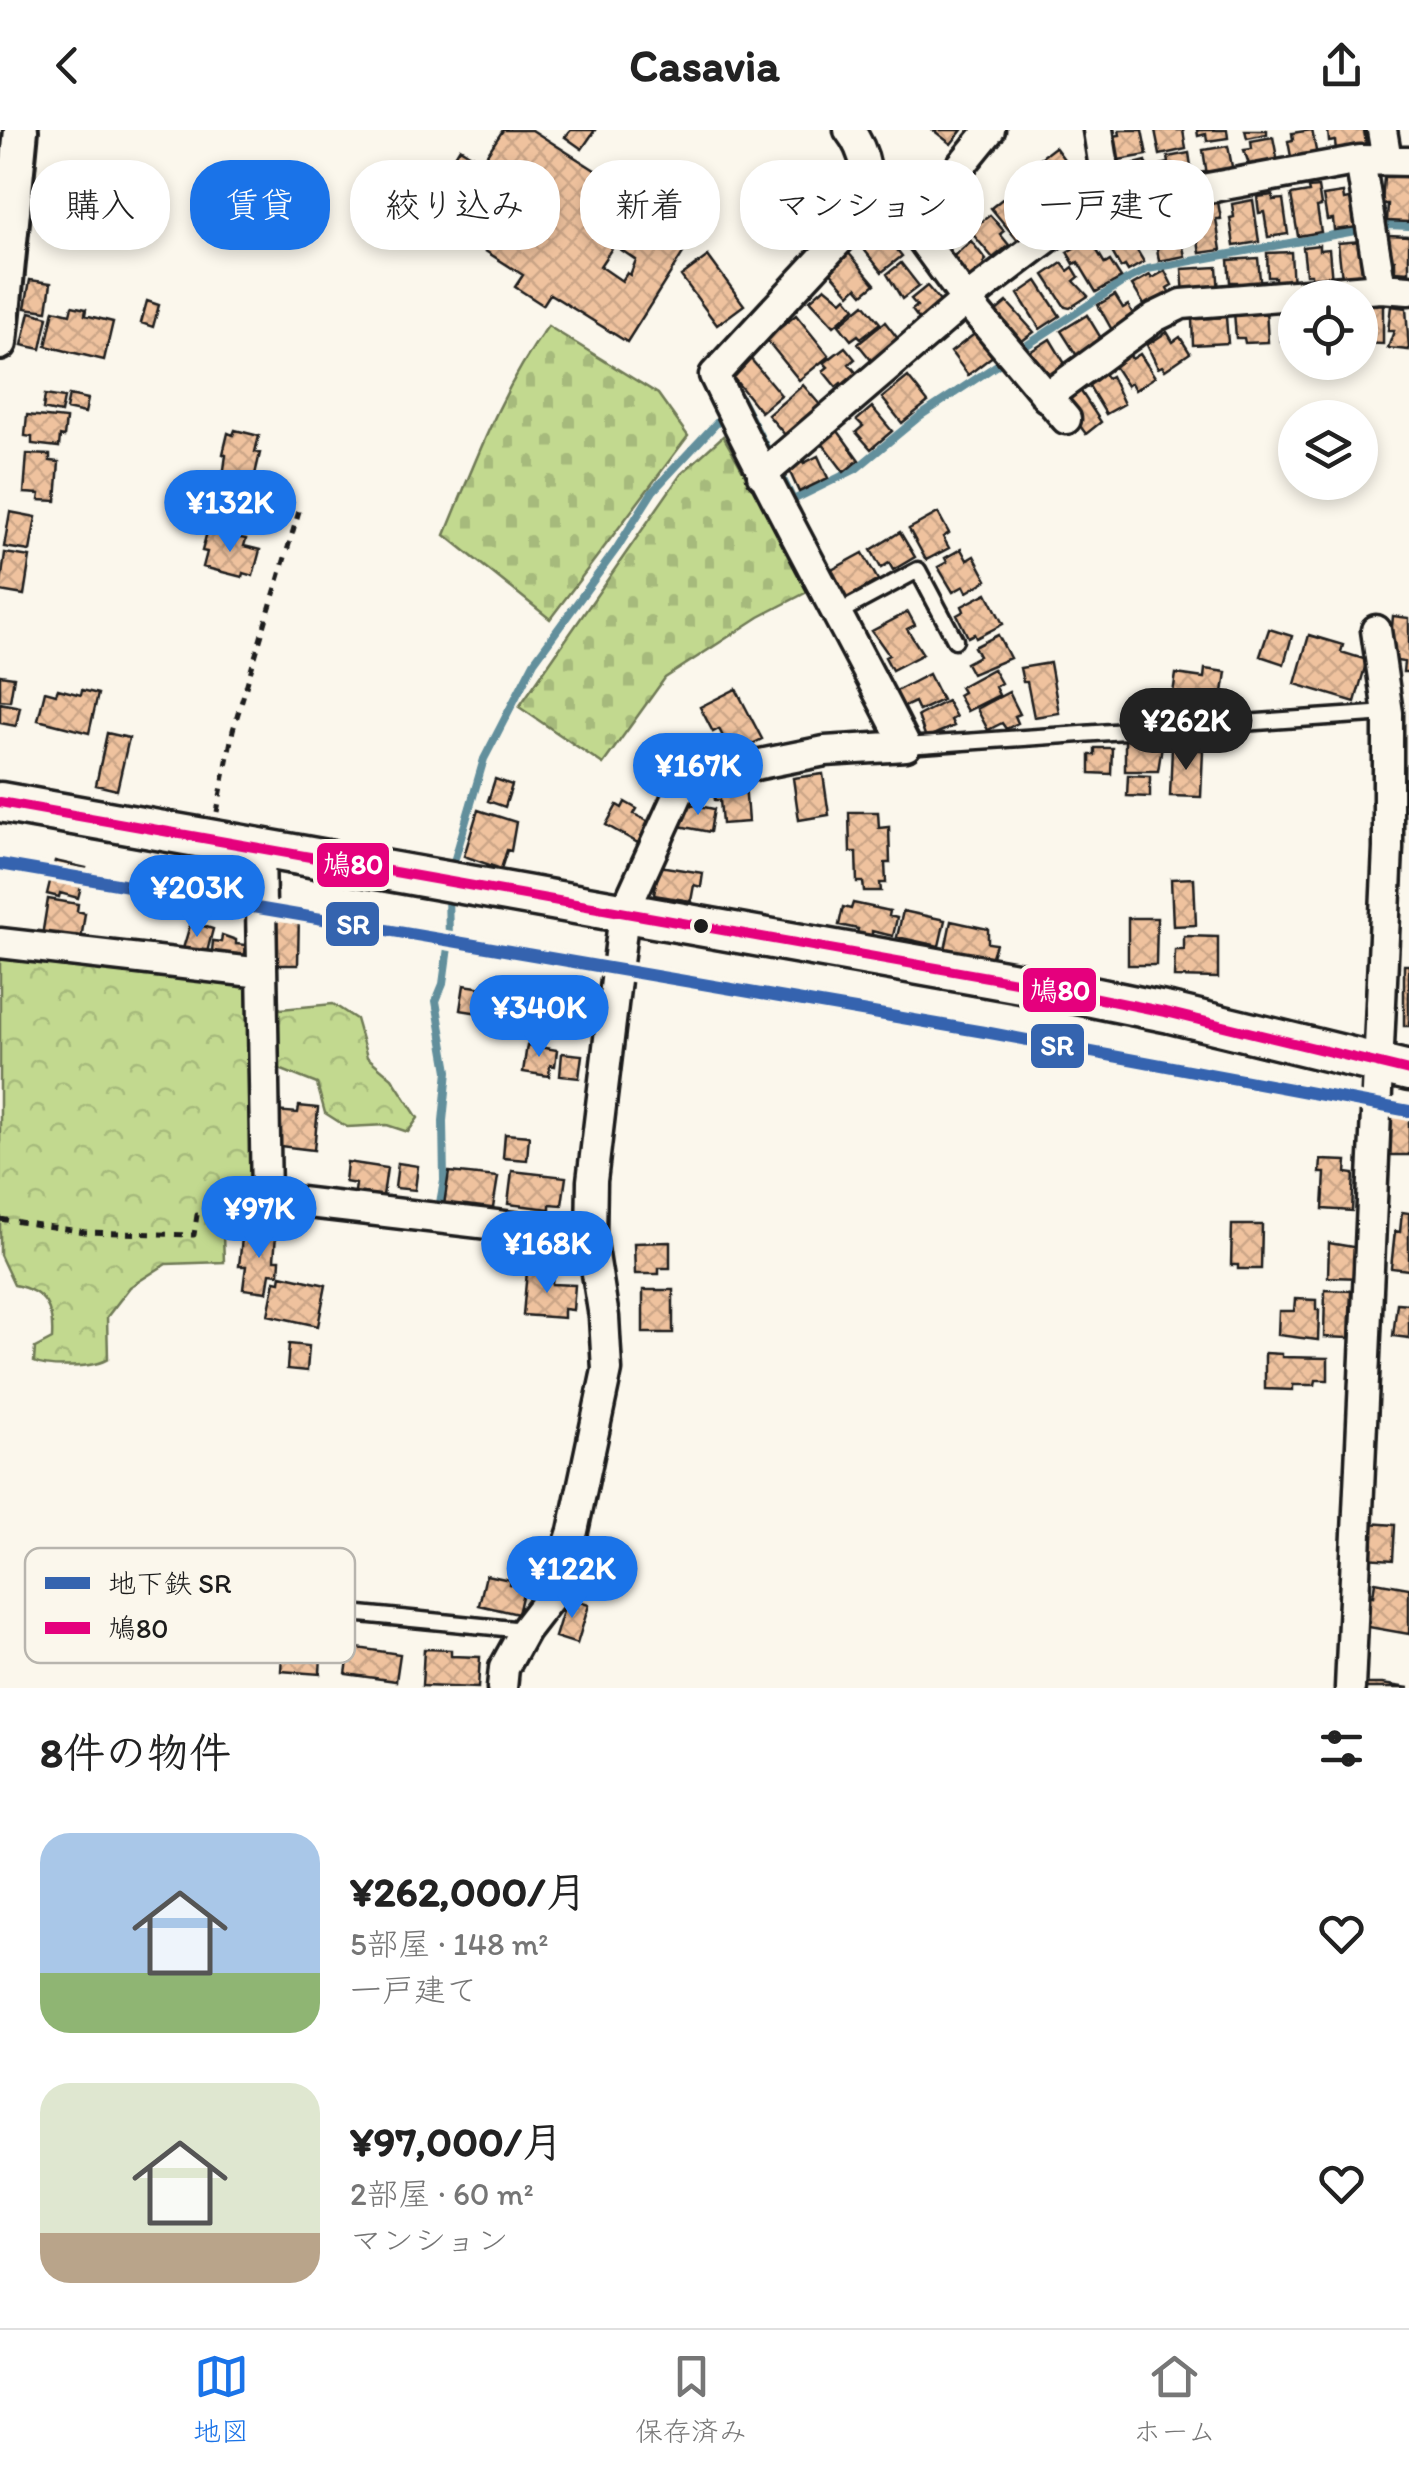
<!DOCTYPE html>
<html lang="ja">
<meta charset="utf-8">
<style>
body{margin:0;font-family:Itim,"Klee One",sans-serif;background:#f6f6f6;color:#222;height:100vh;display:flex;flex-direction:column;font-size:38px;white-space:nowrap}
*{box-sizing:border-box;margin:0}
p{font-size:32px;color:#767676}
.icon{flex:none;width:55px;height:55px;fill:none;stroke:currentColor;stroke-width:2;stroke-linecap:round;stroke-linejoin:round}
.map{position:relative;height:1558px;overflow:hidden}
.sheet{display:flex;flex-direction:column;background:#fff;flex:1}
.sheet>*{flex:none}
.banner{position:absolute;left:30px;top:30px;width:1350px;height:90px;display:flex;gap:20px}
.controls{position:absolute;left:1278px;top:150px;display:grid;gap:20px}
.controls a{display:grid;place-items:center;width:100px;height:100px;border-radius:50%;background:#fff;box-shadow:0 5px 15px #0003;font-size:50px}
.price{position:absolute;translate:-50% -85px;padding:0 22px;border-radius:35px;background:#1a73e8;color:#fff;font-size:32px;line-height:65px;filter:drop-shadow(0 2px 5px #0008)}
.price::after{content:'';position:absolute;left:50%;top:60px;width:30px;height:22px;margin-left:-15px;background:inherit;clip-path:polygon(0 0,100% 0,50% 100%)}
.price.current{background:#222;color:#fff}
ul{padding:0;list-style:none}
li{display:flex;align-items:center;gap:30px;height:250px;padding:0 40px}
li span{display:grid;place-items:center;flex:none;width:280px;height:200px;border-radius:30px;color:#555}
li>.icon{margin-inline-start:auto}
span .icon{width:120px;height:120px;fill:#fffc;stroke-width:1}
li b{font-size:42px}
h2{display:flex;justify-content:space-between;align-items:center;height:120px;padding:0 40px;font-size:42px}
.chip{padding:0 35px;border-radius:40px;background:#fff;box-shadow:0 5px 15px #0003;font-size:35px;line-height:90px}
.chip.current{background:#1a73e8;color:#fff}
header{display:flex;justify-content:space-between;align-items:center;height:130px;padding:0 40px;background:#fff;font-size:45px;font-weight:700}
.menu{display:flex;justify-content:space-around;align-items:center;height:140px;border-top:2px solid #e0e0e0;background:#fff;font-size:28px;color:#767676}
.menu a{display:grid;justify-items:center;gap:5px}
.menu .current{color:#1a73e8}
.map>svg:first-child{display:block}
.forest{fill:url(#forest-crowns);stroke:#6f7a56;stroke-width:2.5}
.cemetery{fill:url(#cemetery-stones);stroke:#6f7a56;stroke-width:2.5}
.lines{fill:none;stroke-linecap:round;stroke-linejoin:round}
.stream{stroke:#628f9c;stroke-width:8}
.building{fill:url(#building-cross-hatch);stroke:#1c1c1c;stroke-width:2.5;fill-rule:evenodd}
.service-casing{stroke:#1c1c1c;stroke-width:21}
.minor-casing{stroke:#1c1c1c;stroke-width:35}
.tertiary-casing{stroke:#1c1c1c;stroke-width:40}
.secondary-casing{stroke:#1c1c1c;stroke-width:45}
.path{stroke:#1c1c1c;stroke-width:5;stroke-dasharray:8 8;stroke-linecap:butt}
.service{stroke:#fbf7ec;stroke-width:14}
.minor{stroke:#fbf7ec;stroke-width:28}
.tertiary{stroke:#fbf7ec;stroke-width:32}
.secondary{stroke:#fbf7ec;stroke-width:38}
.bus-1-casing{stroke:#fbf7ec;stroke-width:18}
.bus-1{stroke:#e5007d;stroke-width:10}
.metro-1-casing{stroke:#fbf7ec;stroke-width:20}
.metro-1{stroke:#3564af;stroke-width:12}
.bus-dot{fill:#1c1c1c;stroke:#fbf7ec;stroke-width:4}
.key{fill:#fbf7ec;stroke:#b8b5ae;stroke-width:2.5}
.key-label{font-size:28px;fill:#1c1c1c}
.line-badge{stroke:#fbf7ec;stroke-width:4}
.badge-label{font-size:28px;text-anchor:middle;font-weight:bold;fill:#fff}
</style>
<header><svg class="icon" aria-label="back" viewBox="0 0 24 24"><path d="M15 5l-7 7 7 7"/></svg>Casavia<svg class="icon" aria-label="share" viewBox="0 0 24 24"><path d="M12 15V3M7 8l5-5 5 5M5 13v7h14v-7"/></svg></header>
<div class="map">
<svg width="1409" height="1558" viewBox="0 0 1409 1558">
<defs>
<pattern id="forest-crowns" width="20" height="18" patternUnits="userSpaceOnUse" patternTransform="scale(2.5)"><rect width="20" height="18" fill="#c2d98f"/><path d="M2 6a3 3 0 1 1 6 0M12 15a3 3 0 1 1 6 0" fill="none" stroke="#a6ba7b"/></pattern>
<pattern id="cemetery-stones" width="16" height="16" patternUnits="userSpaceOnUse" patternTransform="scale(2.5)"><rect width="16" height="16" fill="#c2d98f"/><path d="M2 7V4a2 2 0 0 1 4 0v3zM10 15v-3a2 2 0 0 1 4 0v3z" fill="#a6ba7b"/></pattern>
<pattern id="building-cross-hatch" width="8" height="8" patternUnits="userSpaceOnUse" patternTransform="scale(2.5)"><rect width="8" height="8" fill="#efc29e"/><path d="M0 0l8 8M0 8l8-8" fill="none" stroke="#cca688"/></pattern>
</defs>
<rect width="100%" height="100%" fill="#fbf7ec"/>
<filter id="ink" filterUnits="userSpaceOnUse"><feTurbulence type="fractalNoise" baseFrequency=".01" numOctaves="2"/><feDisplacementMap in="SourceGraphic" scale="20" xChannelSelector="R" yChannelSelector="G"/><feConvolveMatrix kernelMatrix="1 2 1 2 8 2 1 2 1" color-interpolation-filters="sRGB"/></filter>
<g filter="url(#ink)">
<path class="forest" d="M0,827L244,849L281,879L333,874L356,889L367,927L392,948L418,988L408,1002L387,995L347,997L325,983L317,954L277,938L254,1057L260,1089L252,1098L223,1105L224,1132L166,1134L130,1157L107,1187L108,1229C95,1238 48,1239 34,1232L35,1218L52,1209C54,1179 46,1161 14,1155L0,1125Z"/>
<path class="cemetery" d="M548,196L658,264L688,306L550,489L445,405C475,333 501,259 548,196Z
M723,306L811,460L759,487L665,548L603,634L519,577L681,344Z"/>
<g class="lines">
<path class="stream" d="M1018,221L1123,152L1148,139L1388,95L1409,96
M738,270L740,267L771,327
M778,339L793,370L856,339L920,286L1006,229
M451,742L484,629L534,532L617,418L653,361L725,284
M439,1078L444,1051L443,991L448,941L436,871L443,854L449,810L448,761"/>
</g>
<path class="building" d="M503,0H532L695,104L627,212L550,164L543,175L515,157L523,145L443,94L469,53L447,39L460,18L482,32ZM516,53L534,64L521,86L504,75L507,69L504,67ZM614,115L636,130L630,145L627,143L622,151L600,136Z
M571,0H595L582,19L565,7Z
M933,0H962L951,14Z
M1119,0H1142L1147,25L1113,31L1110,13L1115,12L1113,6L1120,5Z
M1155,0H1183L1186,19L1160,25Z
M1197,0H1227L1228,8L1207,11L1206,4L1198,6Z
M1245,0H1267V4L1247,8Z
M1312,0L1318,31L1292,32L1288,11L1293,10L1292,3Z
M1328,0H1364L1367,22L1336,21L1335,11L1329,12Z
M1273,7L1279,38L1251,40L1244,20L1252,19L1251,11Z
M1228,16L1234,47L1208,51L1203,20Z
M1055,17L1069,36L1047,52L1034,33Z
M1189,23L1193,49L1174,58L1172,50L1165,52L1161,35L1169,33L1168,27Z
M1146,31L1153,58L1128,64L1126,54L1119,55L1115,39Z
M1075,39L1090,60L1081,67L1084,71L1068,82L1050,57Z
M1028,46L1045,67L1030,79L1013,58Z
M1402,46L1409,47V92L1387,91L1388,74H1382L1384,47Z
M1318,57L1321,76L1317,77L1321,102L1298,106L1291,65L1309,62L1308,58Z
M1011,62L1030,86L1027,89L1035,99L1019,112L991,78Z
M1343,63L1344,70L1354,68L1358,97L1334,100L1333,89L1327,90L1323,66Z
M1273,65V70L1283,69L1288,104L1268,107L1264,82L1259,83L1257,67Z
M1253,70L1259,112L1234,116L1230,88L1234,87L1232,74Z
M1218,72L1221,89H1216L1221,120L1200,123L1192,76Z
M1182,81L1185,97L1179,99L1185,126L1159,131L1157,118H1152L1146,88Z
M990,85L1004,101L1000,104L1009,115L993,128L970,101Z
M1122,95L1144,132L1128,141L1125,136L1121,138L1103,106Z
M877,105L886,116L891,112L902,126L882,142L862,117Z
M1388,105L1409,106V142L1395,141V130L1387,129Z
M1090,109L1105,134L1110,131L1121,148L1096,162L1078,132L1074,134L1067,122Z
M971,111L986,130L983,133L990,142L974,154L949,130Z
M1361,111L1365,147L1342,149L1338,113Z
M1319,115V120L1329,119L1332,152L1312,154L1311,144H1306L1303,117Z
M847,121L875,154L863,164L857,157L850,164L827,138Z
M1291,122L1293,158L1275,159V147H1268L1267,123Z
M708,126L744,175L717,195L681,146Z
M1258,128L1261,160L1238,162L1237,152H1230L1228,130Z
M901,133L919,156L902,169L887,144Z
M1062,133L1068,141L1073,137L1079,147L1074,151L1088,166L1070,178L1065,177L1044,145Z
M1217,137L1219,163L1184,165L1182,139Z
M1165,141L1172,155L1167,158L1173,169L1149,183L1132,155L1150,145L1152,148Z
M30,150L51,153L47,181L25,178Z
M1037,151L1060,186L1040,199L1018,164Z
M927,156L943,175L924,196L912,180L917,176L911,169Z
M825,157L842,171L846,167L855,178L834,196L810,170Z
M1115,165L1123,178L1128,175L1137,192L1120,202L1117,197L1112,200L1098,175Z
M147,171L159,175L153,197L141,193Z
M1007,172L1034,202L1014,217L990,186Z
M1360,173L1383,174V214L1360,213Z
M864,174L880,193L861,208L858,205L851,210L839,195Z
M72,176L86,179L85,185L113,192L104,230L46,216L54,180L70,184Z
M1391,176L1406,178L1409,220L1388,218L1394,201H1388Z
M1266,180L1268,212L1245,213L1244,208H1236L1234,182Z
M1295,181V211H1281L1280,182Z
M30,182L48,187L41,219L22,215Z
M796,185L829,226L799,250L766,209Z
M1087,185L1104,213L1079,229L1061,201Z
M1226,187L1228,213L1193,215L1192,189Z
M885,192L899,210L876,236L858,214Z
M977,202L994,225L968,245L951,222Z
M1167,202L1173,212L1180,207L1190,223L1165,240L1162,236L1158,238L1147,215Z
M1050,209L1067,237L1047,249L1025,225Z
M845,217L855,229L849,234L860,247L846,259L841,253L836,257L823,241L828,237L824,233Z
M1127,221L1132,229L1140,224L1155,247L1135,260L1131,253L1127,256L1112,233Z
M750,228L781,265L761,282L731,245Z
M1102,240L1107,248L1111,246L1124,274L1106,284L1083,246Z
M908,247L928,272L902,293L882,268Z
M803,255L821,276L786,306L768,285Z
M1080,260L1101,292L1086,304L1063,273Z
M45,265L64,268L61,283L43,279Z
M69,265L88,269L85,283L66,279Z
M872,277L892,301L871,319L856,302L863,296L857,290Z
M27,285L66,289L64,307L60,306L59,317L32,314V307L25,306Z
M235,300L259,306L255,322L260,323L254,349L263,351L261,363L275,366L270,386L251,381V376L230,371L231,364L221,361L226,325L223,324L228,303L233,305Z
M838,301L859,330L844,342L822,313Z
M27,324L50,325V331L59,332L56,371L39,370L40,364L24,363Z
M818,326L828,348L799,362L788,338L801,327L804,333Z
M10,382L36,387L30,421L4,417Z
M938,383L949,403L943,407L949,418L926,430L909,399Z
M207,402L246,409L244,416L260,420L253,446L243,443L242,447L203,437L207,422L202,421Z
M900,402L915,427L893,440L889,433L881,438L871,420Z
M961,419L967,430L974,426L987,450L967,462L964,456L953,462L938,437L947,432L945,428Z
M5,423L30,427L24,465L0,461Z
M863,423L878,450L844,470L828,442Z
M987,463L1003,494L976,508L974,504L968,507L957,485L964,481L962,476Z
M908,482L915,495L907,499L923,524L892,540L885,527L889,525L872,501Z
M1393,486L1409,488V542H1403L1404,532L1389,530Z
M1269,499L1292,506L1284,534L1260,526Z
M998,505L1010,528L972,544L966,533L979,526L974,517Z
M1309,505L1343,515L1341,522L1367,530L1355,572L1295,554Z
M1050,533L1059,583L1034,587L1027,552H1023L1020,538Z
M993,539L1001,553L995,557L999,565L967,581L958,565L963,562L960,557Z
M1205,539L1226,542L1220,583L1171,576L1176,544L1204,548Z
M929,544L942,570L919,581L915,572L902,578L894,562Z
M0,545L14,547L10,571L0,570Z
M58,559L81,565L82,560L98,564L89,603L38,590L45,561L56,564Z
M736,559L762,609L732,624L719,599L713,602L700,577Z
M1009,562L1020,584L1015,586L1018,593L1006,599L1002,593L988,600L977,579Z
M947,571L956,587L951,590L954,596L926,608L918,586Z
M0,573L20,577L16,596L0,593Z
M107,603L129,608L117,660L96,655Z
M1125,608L1163,609L1158,641H1125Z
M1095,618H1112L1111,644L1090,643V625H1095Z
M1172,618L1203,620L1201,667L1170,666Z
M823,644L829,685L799,690L793,648Z
M1128,645L1150,646V667L1127,666Z
M495,649L512,655L505,677L488,671Z
M745,653L748,692L722,694L720,670H715L713,656Z
M625,672L637,679L634,684L649,692L638,713L606,695L617,675L622,678Z
M689,674L714,679L710,702L679,696Z
M478,680L516,692L511,721L507,720L501,739L464,726Z
M849,682H878L879,698L889,697L890,733H885L886,753H880L881,761H864L863,752H857L856,722H850Z
M55,731L86,738L78,768L60,763L59,767L47,764Z
M659,736L703,743L701,757L694,755L691,771L654,765Z
M1194,748L1196,795L1173,796L1171,749Z
M48,769L78,774L77,781L85,783L80,817L42,806Z
M853,773L890,781L889,786L897,788L893,806L872,801V806L857,803L858,799L839,795L843,777L851,779Z
M276,778H299L298,835H274Z
M903,781L945,790L939,816L897,807Z
M1128,788H1157L1156,835H1128Z
M951,791L988,799V813L996,814L991,829L945,820Z
M191,792L213,799L207,822L201,820L199,827L182,822Z
M222,805L236,810V814L246,815L244,833L211,831L213,811L221,812Z
M1184,806L1218,807V848L1174,847L1175,820H1184Z
M1404,835H1409V896H1404Z
M464,855L490,859L486,884L460,880Z
M527,915L557,920L555,936L550,935L549,946L523,942Z
M562,923L582,925L579,948L560,946Z
M299,976L318,978L314,1020L271,1015L275,981L298,983Z
M1388,978L1409,979V1025H1386Z
M505,1004L529,1006L527,1030L503,1028Z
M1321,1030L1347,1031L1346,1043L1354,1044L1352,1081L1323,1079L1325,1043H1320Z
M347,1032L387,1038L382,1073L354,1069L356,1054L345,1052Z
M398,1033L418,1036L415,1060L395,1058Z
M512,1041L566,1047L562,1075L550,1074V1079L508,1074Z
M449,1042L498,1047L492,1084L444,1075Z
M1402,1082L1409,1083V1140L1391,1138L1395,1101L1400,1102Z
M1232,1095H1262L1261,1139H1238V1135H1231Z
M253,1103L276,1105L274,1130H280L279,1144L270,1143L267,1162L243,1159L246,1136H239L242,1108L252,1109Z
M670,1112V1138H659V1144H635L634,1113Z
M1329,1113L1365,1119L1364,1148L1328,1147Z
M527,1141L553,1143L552,1154L575,1155L573,1180L564,1179V1188L523,1185Z
M281,1145L326,1155L318,1196L268,1185L275,1151L280,1152Z
M643,1160H673V1203H643Z
M1325,1160L1351,1161L1349,1208L1324,1207Z
M1295,1169L1316,1170V1180H1319L1318,1210L1278,1205L1279,1181H1294Z
M1397,1173L1409,1174V1208L1393,1206Z
M289,1214L309,1216L307,1241L287,1239Z
M1265,1223L1282,1224V1227L1328,1228V1250H1316L1315,1255H1293V1260L1265,1259Z
M1368,1393L1395,1395L1393,1430L1366,1428Z
M595,1426L620,1434L612,1461L586,1453Z
M486,1445L510,1450L509,1454L524,1458L518,1484L479,1475Z
M1375,1452L1409,1458V1504L1363,1496L1368,1465L1373,1466Z
M567,1468L589,1475L577,1514L555,1507Z
M284,1495L308,1497L307,1505L322,1506L320,1544L281,1541Z
M350,1517L400,1524L396,1551L346,1544Z
M424,1519L451,1520V1526L480,1527L478,1558L422,1556Z
M1360,1554H1382L1409,1558H1360Z"/>
<g class="lines">
<defs>
<path id="service" d="M838,483L918,440L955,510
M906,616L1388,583
M289,1477L524,1500"/>
<path id="minor" d="M1098,0L1110,76
M1382,0L1387,30
M1360,30L1381,158
M868,79L912,96L966,170L1066,289
M912,96L990,0
M1046,267L1155,187L1182,174L1381,158L1409,160
M762,345L966,170L1063,96L1110,76L1360,30L1409,31
M260,718L266,1068L591,1106
M0,813L262,843
M502,1558L504,1538L525,1500L552,1465L573,1401L607,1240L604,1187L591,1106L592,1051L624,783L685,649L825,621L906,616C843,491 774,371 714,245L868,79C868,49 868,24 849,0
M1350,1558L1388,718V583L1376,500"/>
<path id="tertiary" d="M0,213L21,0"/>
<path id="secondary" d="M0,672L1038,856L1170,883L1409,941"/>
</defs>
<use href="#service" class="service-casing"/>
<use href="#minor" class="minor-casing"/>
<use href="#tertiary" class="tertiary-casing"/>
<use href="#secondary" class="secondary-casing"/>
<path class="path" d="M217,682L233,600L299,381
M0,1089L85,1102L194,1105L197,1085L257,1094"/>
<use href="#service" class="service"/>
<use href="#minor" class="minor"/>
<use href="#tertiary" class="tertiary"/>
<use href="#secondary" class="secondary"/>
<defs>
<path id="bus-1" d="M0,672L1038,856L1170,883L1409,941"/>
</defs>
<use href="#bus-1" class="bus-1-casing"/>
<use href="#bus-1" class="bus-1"/>
<defs>
<path id="metro-1" d="M0,734L990,903L1409,981"/>
</defs>
<use href="#metro-1" class="metro-1-casing"/>
<use href="#metro-1" class="metro-1"/>
</g>
</g>
<circle class="bus-dot" cx="701" cy="796" r="9"/>
<rect x="25" y="1418" width="330" height="115" rx="15" class="key"/>
<rect x="45" y="1447" width="45" height="12" fill="#3564af"/>
<rect x="45" y="1492" width="45" height="12" fill="#e5007d"/>
<g class="key-label">
<text x="108" y="1463">地下鉄 SR</text>
<text x="108" y="1508">鳩80</text>
</g>
<g class="line-badge">
<rect x="315" y="711" width="76" height="48" rx="10" fill="#e5007d"/>
<rect x="324" y="770" width="57" height="48" rx="10" fill="#3564af"/>
<rect x="1021" y="836" width="77" height="48" rx="10" fill="#e5007d"/>
<rect x="1029" y="892" width="57" height="48" rx="10" fill="#3564af"/>
</g>
<g class="badge-label">
<text x="353" y="744">鳩80</text>
<text x="353" y="804">SR</text>
<text x="1060" y="870">鳩80</text>
<text x="1057" y="925">SR</text>
</g>
</svg>
<div class="controls">
<a><svg class="icon" aria-label="locate" viewBox="0 0 24 24"><circle cx="12" cy="12" r="6"/><path d="M12 2v4M12 18v4M2 12h4M18 12h4"/></svg></a>
<a><svg class="icon" aria-label="layers" viewBox="0 0 24 24"><path d="M12 4l9 5-9 5-9-5zM3 14l9 5 9-5"/></svg></a>
</div>
<b class="price" style="left:230px;top:425px">¥132K</b>
<b class="price current" style="left:1186px;top:643px">¥262K</b>
<b class="price" style="left:698px;top:688px">¥167K</b>
<b class="price" style="left:197px;top:810px">¥203K</b>
<b class="price" style="left:539px;top:930px">¥340K</b>
<b class="price" style="left:259px;top:1131px">¥97K</b>
<b class="price" style="left:547px;top:1166px">¥168K</b>
<b class="price" style="left:572px;top:1491px">¥122K</b>
<div class="banner">
<a class="chip">購入</a>
<a class="chip current">賃貸</a>
<a class="chip">絞り込み</a>
<a class="chip">新着</a>
<a class="chip">マンション</a>
<a class="chip">一戸建て</a>
</div>
</div>
<section class="sheet">
<h2>8件の物件<svg class="icon" aria-label="filters" viewBox="0 0 24 24"><path d="M4 7h16M4 17h16"/><circle cx="9" cy="7" r="2"/><circle cx="15" cy="17" r="2"/></svg></h2>
<ul>
<li><span style="background:linear-gradient(#a9c7e8 70%,#8fb573 0)"><svg class="icon" aria-label="home" viewBox="0 0 24 24"><path d="M3 11l9-7 9 7M6 9v11h12V9"/></svg></span><div><b>¥262,000/月</b><p>5部屋 · 148 m²</p><p>一戸建て</p></div><svg class="icon" aria-label="heart" viewBox="0 0 24 24"><path d="M12 20l-8-8c-3-5 5-10 8-4 3-6 11-1 8 4z"/></svg></li>
<li><span style="background:linear-gradient(#dfe7d0 75%,#b9a48a 0)"><svg class="icon" aria-label="home" viewBox="0 0 24 24"><path d="M3 11l9-7 9 7M6 9v11h12V9"/></svg></span><div><b>¥97,000/月</b><p>2部屋 · 60 m²</p><p>マンション</p></div><svg class="icon" aria-label="heart" viewBox="0 0 24 24"><path d="M12 20l-8-8c-3-5 5-10 8-4 3-6 11-1 8 4z"/></svg></li>
</ul>
</section>
<nav class="menu">
<a class="current"><svg class="icon" aria-label="map" viewBox="0 0 24 24"><path d="M3 6l6-2 6 2 6-2v14l-6 2-6-2-6 2zM9 4v14M15 6v14"/></svg>地図</a>
<a><svg class="icon" aria-label="saved" viewBox="0 0 24 24"><path d="M7 4h10v16l-5-4-5 4z"/></svg>保存済み</a>
<a><svg class="icon" aria-label="home" viewBox="0 0 24 24"><path d="M3 11l9-7 9 7M6 9v11h12V9"/></svg>ホーム</a>
</nav>
